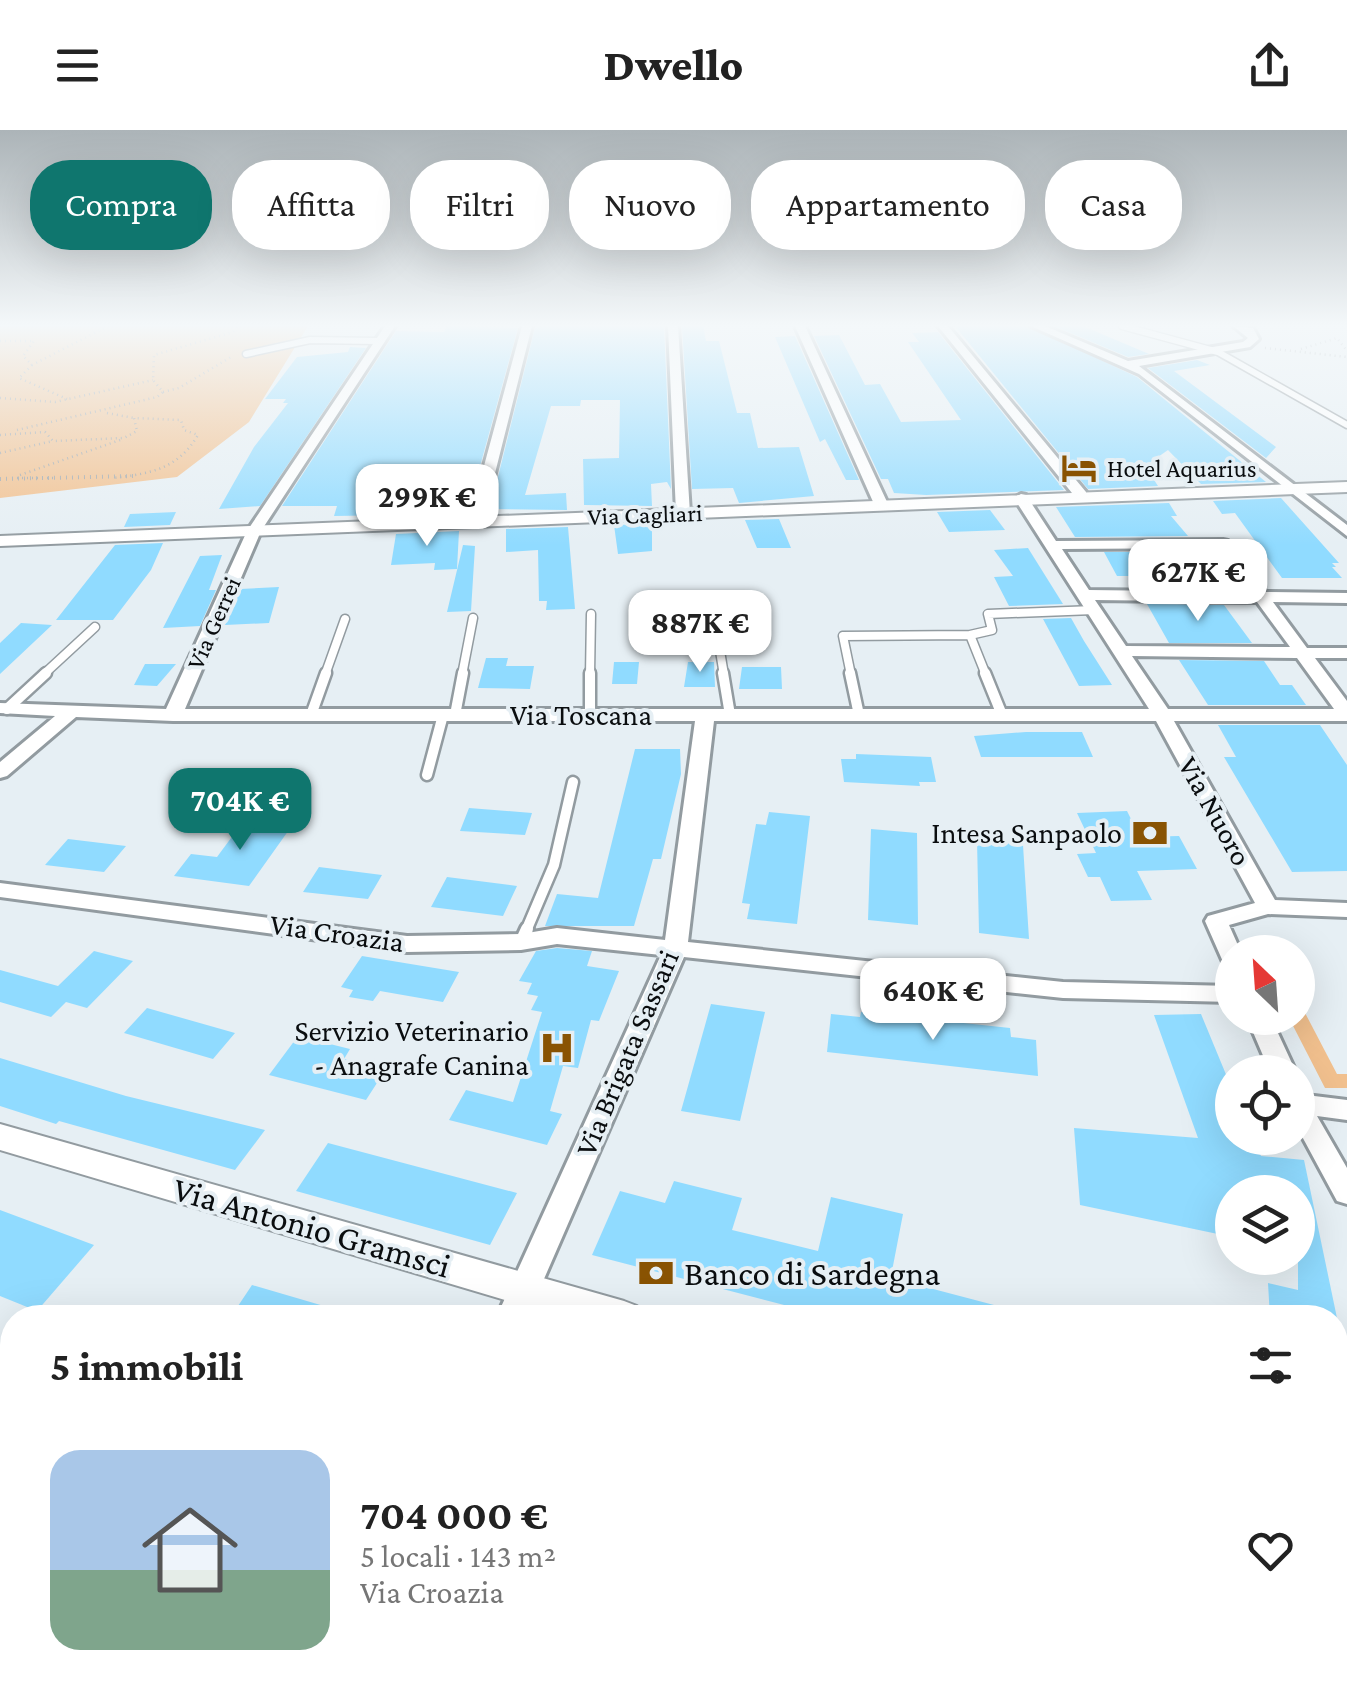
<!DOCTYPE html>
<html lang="it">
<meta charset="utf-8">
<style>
body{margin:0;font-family:"Crimson Pro",serif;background:#f6f6f6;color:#222;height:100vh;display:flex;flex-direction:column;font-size:38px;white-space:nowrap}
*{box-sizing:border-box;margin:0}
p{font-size:32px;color:#767676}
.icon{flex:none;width:55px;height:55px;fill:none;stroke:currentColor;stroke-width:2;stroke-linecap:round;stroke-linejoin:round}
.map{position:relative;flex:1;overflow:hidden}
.details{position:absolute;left:0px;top:1175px;width:1348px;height:392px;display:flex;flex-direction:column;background:#fff;border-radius:40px 40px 0 0;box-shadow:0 10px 40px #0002}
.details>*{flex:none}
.hud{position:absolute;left:30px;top:30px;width:1288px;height:90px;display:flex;gap:20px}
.needle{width:65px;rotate:335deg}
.buttons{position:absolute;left:1215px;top:805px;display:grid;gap:20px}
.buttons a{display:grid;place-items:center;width:100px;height:100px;border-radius:50%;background:#fff;box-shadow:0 10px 40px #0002;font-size:50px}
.price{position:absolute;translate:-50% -85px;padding:0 22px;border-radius:20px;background:#fff;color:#222;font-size:32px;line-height:65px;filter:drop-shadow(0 2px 5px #0008)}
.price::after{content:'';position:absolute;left:50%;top:60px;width:30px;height:22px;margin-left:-15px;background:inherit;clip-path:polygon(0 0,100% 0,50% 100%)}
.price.on{background:#0f766e;color:#fff}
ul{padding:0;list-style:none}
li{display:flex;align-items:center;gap:30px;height:250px;padding:0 50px}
li span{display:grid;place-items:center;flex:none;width:280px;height:200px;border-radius:30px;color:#555}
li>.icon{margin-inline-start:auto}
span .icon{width:120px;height:120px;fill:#fffc;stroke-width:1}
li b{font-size:42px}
h2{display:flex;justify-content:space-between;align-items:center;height:120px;padding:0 50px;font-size:42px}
.chip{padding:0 35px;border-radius:40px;background:#fff;box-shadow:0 10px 40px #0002;font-size:35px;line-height:90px}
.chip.on{background:#0f766e;color:#fff}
header{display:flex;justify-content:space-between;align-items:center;height:130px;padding:0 50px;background:#fff;font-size:45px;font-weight:800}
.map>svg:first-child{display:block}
.green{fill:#f1c08e}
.building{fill:#90dbff}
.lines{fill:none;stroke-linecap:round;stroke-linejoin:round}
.service-far3-casing{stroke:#929ba0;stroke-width:9}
.service-far2-casing{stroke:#929ba0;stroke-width:11}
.service-far1-casing{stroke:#929ba0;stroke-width:15}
.service-casing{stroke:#929ba0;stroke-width:18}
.minor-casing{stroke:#929ba0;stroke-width:6}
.tertiary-casing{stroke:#929ba0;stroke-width:4}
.path-far2{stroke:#9ca3a7;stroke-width:2.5;stroke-dasharray:1 4;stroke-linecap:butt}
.path-far1{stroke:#9ca3a7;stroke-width:4;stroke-dasharray:1 5;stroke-linecap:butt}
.path{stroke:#9ca3a7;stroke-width:8;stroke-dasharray:4 11;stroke-linecap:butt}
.service-far3{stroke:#fff;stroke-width:6}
.service-far2{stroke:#fff;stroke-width:8}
.service-far1{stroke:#fff;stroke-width:10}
.service{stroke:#fff;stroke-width:12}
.minor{fill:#fff;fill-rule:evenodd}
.tertiary{fill:#fff;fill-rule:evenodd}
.labels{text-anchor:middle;stroke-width:8;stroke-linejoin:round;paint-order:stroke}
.far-poi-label{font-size:25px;fill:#0a0d0f;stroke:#e6eff4;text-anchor:start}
.far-street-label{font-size:25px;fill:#0a0d0f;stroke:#e6eff4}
.street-label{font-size:30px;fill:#0a0d0f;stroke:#e6eff4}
.poi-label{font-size:30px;fill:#0a0d0f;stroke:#e6eff4;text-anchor:end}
.near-street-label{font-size:35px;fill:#0a0d0f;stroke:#e6eff4}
.near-poi-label{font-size:35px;fill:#0a0d0f;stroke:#e6eff4;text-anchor:start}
</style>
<header><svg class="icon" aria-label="menu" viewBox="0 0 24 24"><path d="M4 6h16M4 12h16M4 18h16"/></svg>Dwello<svg class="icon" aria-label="share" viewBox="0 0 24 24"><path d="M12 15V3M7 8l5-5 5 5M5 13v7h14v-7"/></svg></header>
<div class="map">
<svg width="1347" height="1567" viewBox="0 0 1347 1567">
<rect width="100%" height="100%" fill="#e6eff4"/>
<path class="green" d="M0,196H308L249,292L177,347L0,368Z
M1298,879H1303L1337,944H1347V958H1325L1289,888H1298Z"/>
<path class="building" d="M447,196L518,198L468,380L460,384L334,386L337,376H282L396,201L444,202Z
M543,196H664L671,359L667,352L651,354L652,376L584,375L583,329L619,328L620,270H581L580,276H551L525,365L566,363L567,380L490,379L535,198Z
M682,196H703L706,211H719L737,283H750L758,318L799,317L814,366L739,373L733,358L692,359Z
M955,196H1028L1137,247L1266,352L1201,354L1168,320L1145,336L1158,356L1088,359Z
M1054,196H1083L1149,224L1128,227Z
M938,202L1064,360L926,365L894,363L888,349H881L814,206L839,205L865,255L880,254L901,292L961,290L908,212H919L912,203Z
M795,206L859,350H846L825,309L820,312L775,207Z
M350,217L366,218L260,376L219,379L254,317L288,273H283L286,269H265L297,227L348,222Z
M1197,230L1210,235L1174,241L1276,317L1266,328L1148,238Z
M1281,368L1339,433H1332L1336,437H1332L1342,448H1282L1235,383L1222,384L1213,371Z
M1169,373L1177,386H1171L1188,406L1075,407L1056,377Z
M990,380L1005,400L949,402L937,382Z
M176,382L170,395L124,397L130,384Z
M779,389L791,418H757L745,390Z
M652,394V421L618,424L614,395Z
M568,397L575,479L546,480L547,471H539L538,420L506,422V399Z
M459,401L457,439L434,440L435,433L391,435L396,404Z
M163,413L151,440L113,490H56L115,415Z
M463,415L475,416L471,481L447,482Z
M1028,418L1063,474L1009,476L994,447L1013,446L994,420Z
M1104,422H1201L1217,447H1206L1212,458L1137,457L1131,446H1117Z
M222,425L209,460H216L200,496L163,498L200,426Z
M279,457L269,493L225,495L240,459Z
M1147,474L1224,475L1252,513H1169Z
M1071,488L1084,511L1112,555L1079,556L1043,489Z
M21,493L52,495L0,544V513Z
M486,528H508L506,536H534L530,559L478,558Z
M1179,530L1264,531L1280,555H1292L1306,575H1208Z
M614,532H639L637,554H612Z
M688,532H714L715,557H684Z
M145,534H176L157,556L134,555Z
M742,537H781L782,559H739Z
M1218,595H1320L1347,635V741L1292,742L1224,627H1236Z
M1026,602H1082L1093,627H981L974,606Z
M635,619H680L681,644L661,729H653L634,796H545L557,764L598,768Z
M856,624L931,627L936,652H919L920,656L844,652L841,629H856Z
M469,678L532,683L525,705L460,701Z
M1127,681L1140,707L1179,706L1197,739L1137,741L1152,770L1111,771L1100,747H1088L1077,724L1096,723L1077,683Z
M769,682L810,686L797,794L747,789L750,774L742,773L756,694L766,695Z
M248,685L296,690L249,756L174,746L191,724L217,727Z
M871,699L917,703L918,795L868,790Z
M68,709L126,716L104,742L45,735Z
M977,710L1023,715L1029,809L979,803Z
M319,737L382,745L368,769L303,762Z
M447,747L517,756L503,786L431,777Z
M557,818L592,821L587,836L619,841L599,891L591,890L578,938L563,936L550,981L562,984L547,1015L449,990L466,960L513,972L542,882L531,880L538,866L527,864L532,853L519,851L536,821Z
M94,821L133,831L87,878L66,872L51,887L0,872V840L58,856Z
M362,826L459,842L443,872L380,861L373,871L349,867L353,860L341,857Z
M711,874L765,882L740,991L681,981Z
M147,878L235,903L213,929L124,903Z
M861,882L1010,898L1011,907L1036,910L1038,946L827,922L831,884L860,887Z
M1201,884L1232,959V1008H1253L1261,1026L1304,1030L1337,1188H1270L1268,1153L1298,1160V1062H1232V1107L1080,1075L1074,998L1198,1008L1154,885Z
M298,906L350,919L344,929L386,939L366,970L269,945Z
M0,928L126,966L265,1000L235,1040L59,991L56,994L0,976Z
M328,1013L517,1063L490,1115L296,1061Z
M674,1051L742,1068L732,1100L818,1121L831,1067L903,1084L892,1141L919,1147L918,1155L1013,1180L1012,1188H834L592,1125L620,1061L665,1073Z
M0,1080L94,1115L37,1181L0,1166Z
M252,1155L341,1181L340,1188H230Z"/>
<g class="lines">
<defs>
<path id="service-far3" d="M1122,196L1218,222L1347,295
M246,224L310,210L378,211"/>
<path id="service-far2" d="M714,485L724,545
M970,505L992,500L988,484L1094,480
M43,545L95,497
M325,545L345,489
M462,545L473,488
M590,545L591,484
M851,545L843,506L970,505L986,545"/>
<path id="service-far1" d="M723,543L730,585
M850,543L859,585
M985,543L1002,585
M7,579L46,543
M311,585L326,543
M455,585L463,543
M590,585V543
M427,645L443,585
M526,801L554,735L573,652"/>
<path id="service" d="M521,812L527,799"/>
<path id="minor" d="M385,196H395L261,401L185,579H1149L1014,368L1021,364L1026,365L1056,411L1223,410L1228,411L1266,462L1347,463V473L1273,472L1307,518H1347V528H1315L1347,571V591H1174L1275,770L1347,773V787L1268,784L1229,795L1241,822H1232V836L1224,834L1205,791L1208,786L1255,773L1156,591H714L688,812L1063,852L1232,856V872L1063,868L684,827L527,1188H496L661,825L557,814L521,820L407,822L0,767V753L407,806L521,804L557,798L665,810L695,591H173L76,587L7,646L0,648V632L55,586L0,583V573L166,579L247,401ZM1219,418L1250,462L1089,460L1062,419ZM1095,470L1257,472L1290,517L1126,516ZM1132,526L1297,528L1334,579H1168Z
M522,196H532L483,391L476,395L469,391Z
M668,196H678L690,383L683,387L676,383Z
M795,196H805L888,374L886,377L874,374Z
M938,196H948L1086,362V368H1076Z
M1031,196H1045L1128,231L1243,212L1248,208L1233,196L1253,198L1259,209L1250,217L1139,236L1347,395V406L1139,244Z
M1247,888H1271L1296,942H1270Z
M1298,964L1347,970V990L1317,986L1347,1038V1074L1337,1071L1298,999Z
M301,1555H340L335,1567H296Z"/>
<path id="tertiary" d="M1347,352V362L0,416V406Z
M0,994L624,1171L637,1176L643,1188H566L0,1020Z
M1335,1373L1347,1376V1418L1335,1415Z"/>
</defs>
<use href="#service-far3" class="service-far3-casing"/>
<use href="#service-far2" class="service-far2-casing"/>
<use href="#service-far1" class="service-far1-casing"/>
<use href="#service" class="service-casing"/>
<use href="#minor" class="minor-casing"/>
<use href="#tertiary" class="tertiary-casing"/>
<path class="path-far2" d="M0,211H34L23,226L32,235L108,196
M1265,218L1347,227
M1301,219L1337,208L1347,221
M32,235L19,248L67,269
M163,262L179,258L231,227
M0,268L55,272L153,250
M107,283L134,288
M17,300L157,267L163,262L153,250L154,225L233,202L238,196
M0,305L45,302L53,311L124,308L137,301L134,288L181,290L184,300L198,305C178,339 150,344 112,348
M0,323L53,311
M20,345L123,309
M12,348H56"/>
<path class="path-far1" d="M0,349L135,346"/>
<path class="path" d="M1318,1567L1319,1555"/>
<use href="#service-far3" class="service-far3"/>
<use href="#service-far2" class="service-far2"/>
<use href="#service-far1" class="service-far1"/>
<use href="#service" class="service"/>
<use href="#minor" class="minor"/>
<use href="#tertiary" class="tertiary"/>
</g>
<linearGradient id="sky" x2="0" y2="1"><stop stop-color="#acb4b8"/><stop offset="0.47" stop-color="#f4f8fa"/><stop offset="1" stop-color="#f4f8fa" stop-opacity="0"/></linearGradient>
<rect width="1347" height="415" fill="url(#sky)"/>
<defs>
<symbol id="hotel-bare" viewBox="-9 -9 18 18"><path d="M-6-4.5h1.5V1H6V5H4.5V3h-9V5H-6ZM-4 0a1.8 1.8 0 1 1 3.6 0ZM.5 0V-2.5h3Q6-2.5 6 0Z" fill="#895302" stroke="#e6eff4" stroke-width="2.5" paint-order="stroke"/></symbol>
<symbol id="bank-bare" viewBox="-9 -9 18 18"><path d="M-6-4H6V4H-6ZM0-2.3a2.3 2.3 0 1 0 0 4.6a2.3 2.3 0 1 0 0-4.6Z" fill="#895302" stroke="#e6eff4" stroke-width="2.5" paint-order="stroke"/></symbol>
<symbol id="hospital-bare" viewBox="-9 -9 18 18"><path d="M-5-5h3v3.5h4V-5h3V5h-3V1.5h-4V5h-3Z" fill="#895302" stroke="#e6eff4" stroke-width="2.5" paint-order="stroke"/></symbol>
</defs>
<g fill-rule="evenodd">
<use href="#hotel-bare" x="1054" y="313" width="50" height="50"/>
<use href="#bank-bare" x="1125" y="678" width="50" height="50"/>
<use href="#hospital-bare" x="532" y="893" width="50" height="50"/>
<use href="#bank-bare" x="631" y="1118" width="50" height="50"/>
</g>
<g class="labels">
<g class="far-poi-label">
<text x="1107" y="347">Hotel Aquarius</text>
</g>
<g class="far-street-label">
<text transform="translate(645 384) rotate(-2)" y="9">Via Cagliari</text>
<text transform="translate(213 493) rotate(-66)" y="9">Via Gerrei</text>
</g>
<g class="street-label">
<text x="581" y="595">Via Toscana</text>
<text transform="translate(1215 681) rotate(61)" y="10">Via Nuoro</text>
<text transform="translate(337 803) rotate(8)" y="10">Via Croazia</text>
<text transform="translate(627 923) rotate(-67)" y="10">Via Brigata Sassari</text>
</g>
<g class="poi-label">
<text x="1122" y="713">Intesa Sanpaolo</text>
<text x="529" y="911">Servizio Veterinario<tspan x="529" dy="34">- Anagrafe Canina</tspan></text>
</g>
<g class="near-street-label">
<text transform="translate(312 1097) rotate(16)" y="12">Via Antonio Gramsci</text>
</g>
<g class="near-poi-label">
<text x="684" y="1155">Banco di Sardegna</text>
</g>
</g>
</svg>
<div class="buttons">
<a><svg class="needle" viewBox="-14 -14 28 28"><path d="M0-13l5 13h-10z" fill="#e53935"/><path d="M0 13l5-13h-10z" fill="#767676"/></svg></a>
<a><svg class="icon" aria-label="locate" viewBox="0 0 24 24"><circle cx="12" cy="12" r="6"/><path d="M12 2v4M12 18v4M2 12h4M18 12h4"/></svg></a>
<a><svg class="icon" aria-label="layers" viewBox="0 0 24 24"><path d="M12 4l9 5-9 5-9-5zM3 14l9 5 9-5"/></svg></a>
</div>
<b class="price" style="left:427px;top:419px">299K €</b>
<b class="price" style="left:1198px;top:494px">627K €</b>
<b class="price" style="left:700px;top:545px">887K €</b>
<b class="price on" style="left:240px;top:723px">704K €</b>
<b class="price" style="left:933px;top:913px">640K €</b>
<div class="hud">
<a class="chip on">Compra</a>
<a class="chip">Affitta</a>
<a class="chip">Filtri</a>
<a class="chip">Nuovo</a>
<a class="chip">Appartamento</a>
<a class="chip">Casa</a>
</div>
<section class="details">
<h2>5 immobili<svg class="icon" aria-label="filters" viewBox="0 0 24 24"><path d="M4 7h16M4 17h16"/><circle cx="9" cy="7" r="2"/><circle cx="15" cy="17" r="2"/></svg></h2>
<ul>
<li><span style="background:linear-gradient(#a9c7e8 60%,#7fa58c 0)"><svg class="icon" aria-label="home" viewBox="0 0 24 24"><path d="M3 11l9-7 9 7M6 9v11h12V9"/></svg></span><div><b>704 000 €</b><p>5 locali · 143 m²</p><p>Via Croazia</p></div><svg class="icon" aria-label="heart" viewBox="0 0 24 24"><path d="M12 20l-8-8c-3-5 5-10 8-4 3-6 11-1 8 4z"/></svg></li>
</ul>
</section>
</div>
